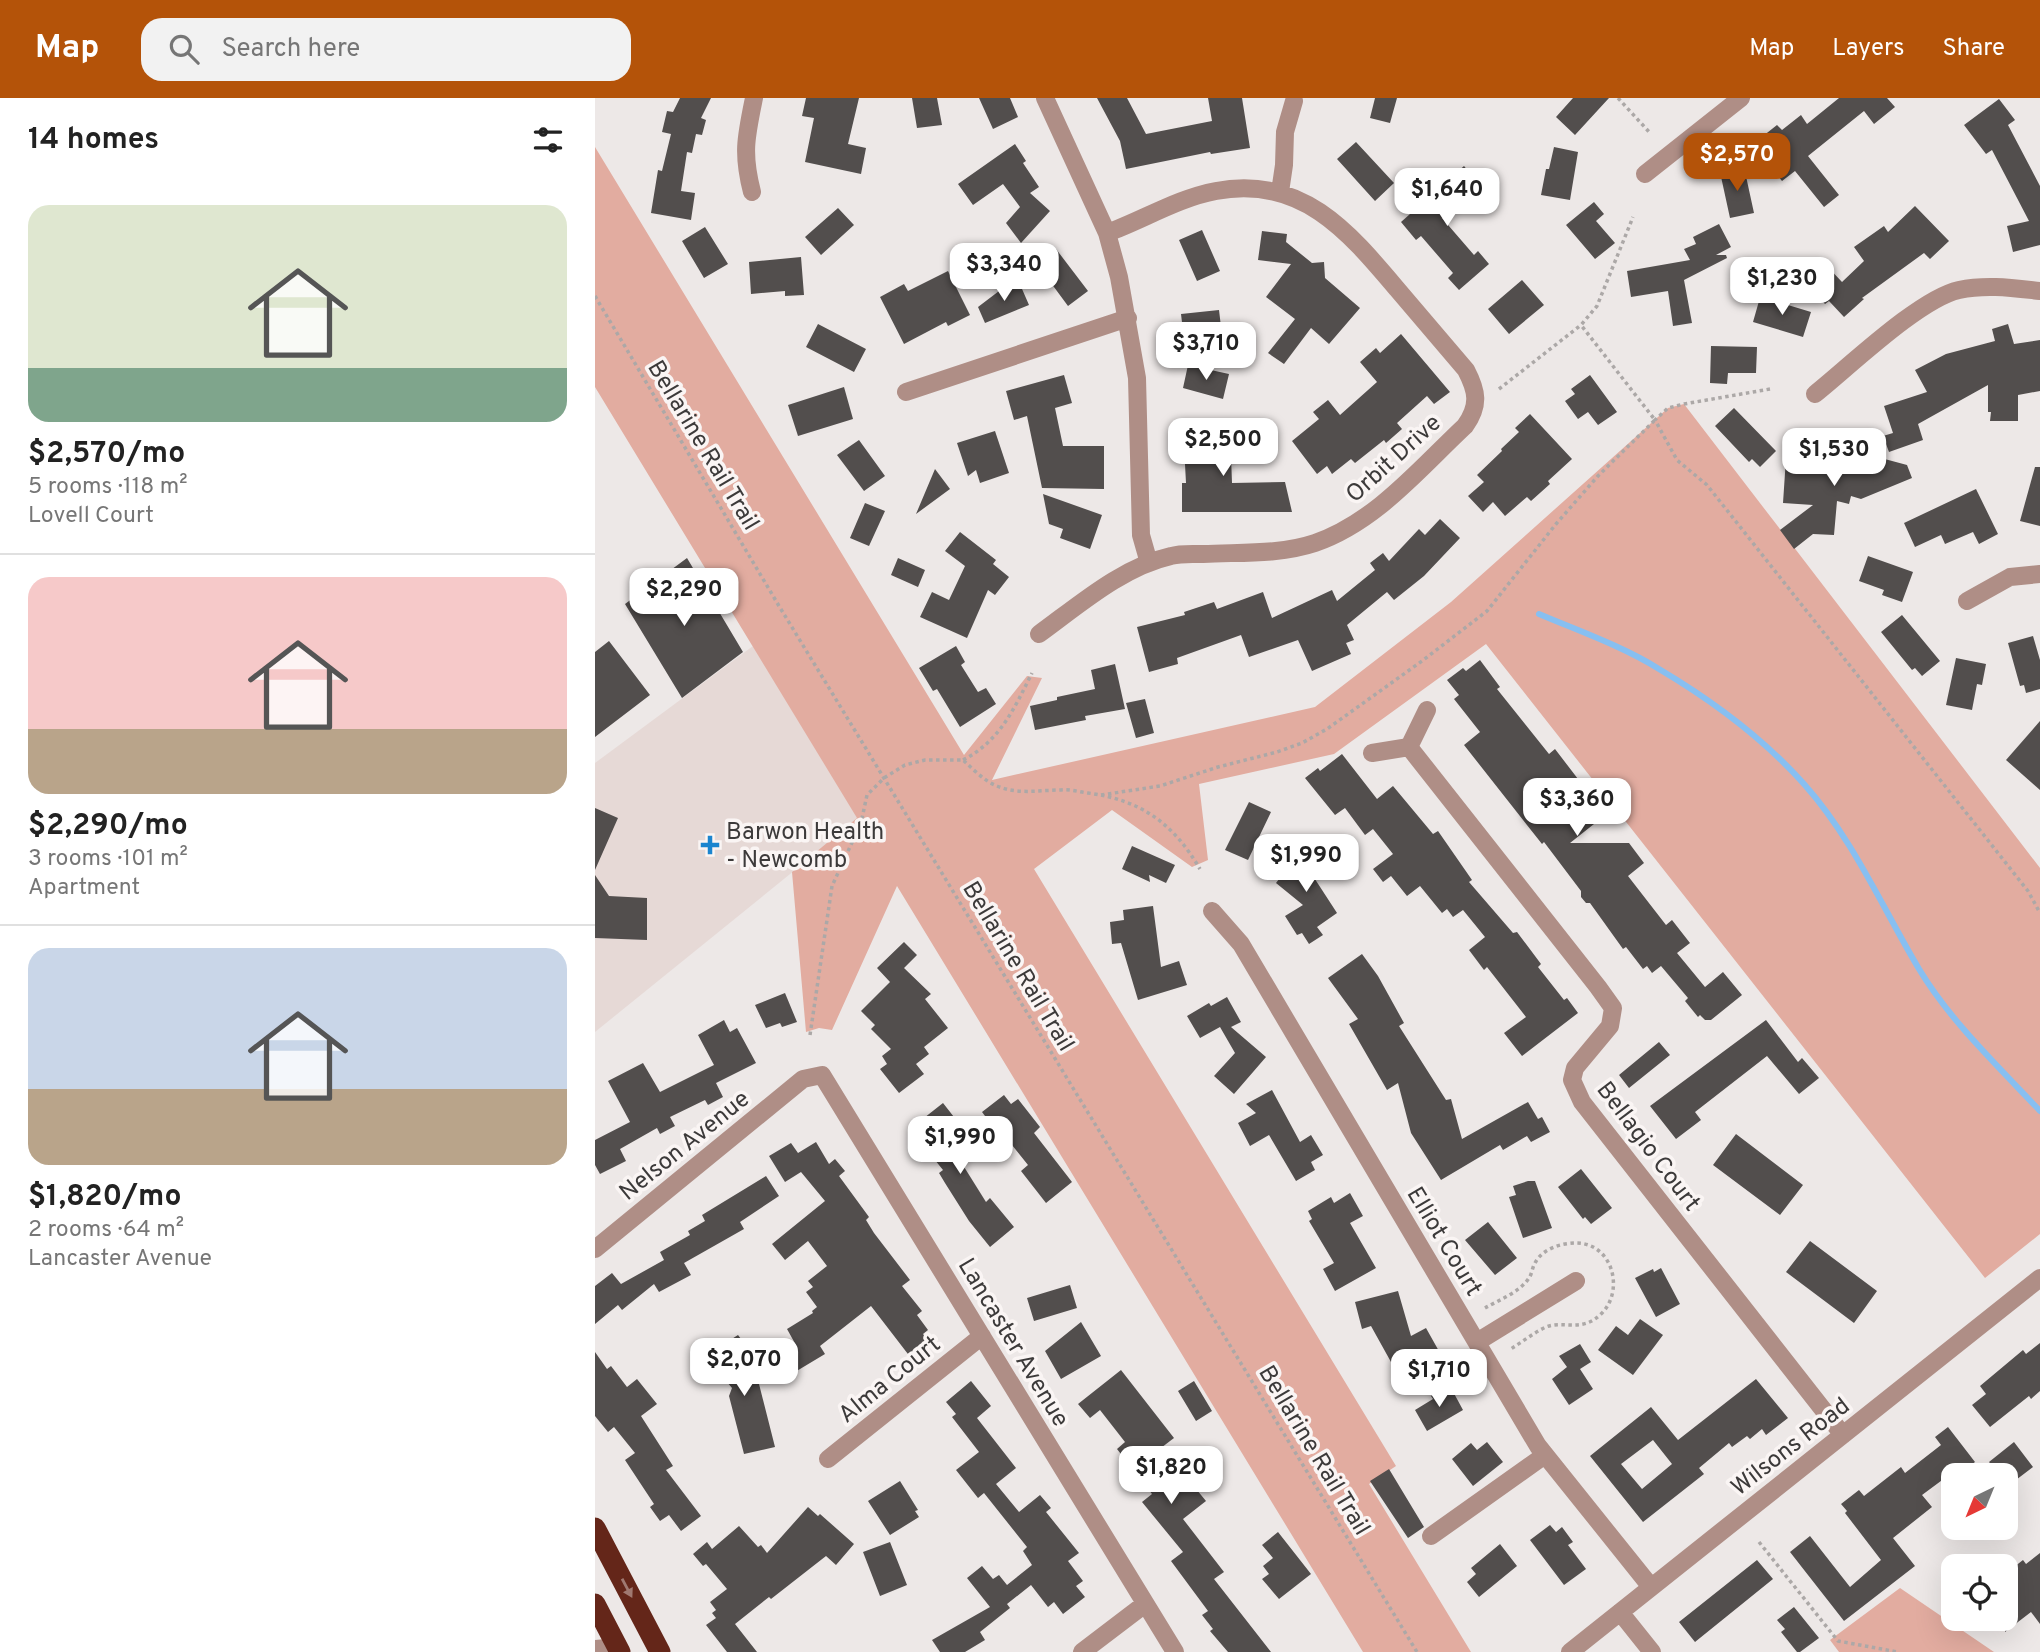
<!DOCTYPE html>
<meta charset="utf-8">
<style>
body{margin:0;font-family:Overpass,sans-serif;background:#f2f2f2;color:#222;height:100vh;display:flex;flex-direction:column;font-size:26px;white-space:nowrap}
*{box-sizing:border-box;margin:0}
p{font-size:23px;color:#767676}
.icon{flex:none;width:38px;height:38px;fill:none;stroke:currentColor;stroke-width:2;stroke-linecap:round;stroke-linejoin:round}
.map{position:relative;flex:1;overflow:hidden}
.panel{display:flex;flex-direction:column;background:#fff;width:595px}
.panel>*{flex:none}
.needle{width:46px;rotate:223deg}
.controls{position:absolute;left:1346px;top:1365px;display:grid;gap:14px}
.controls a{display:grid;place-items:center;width:77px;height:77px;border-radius:14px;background:#fff;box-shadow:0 7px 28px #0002;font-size:35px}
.price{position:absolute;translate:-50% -60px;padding:0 16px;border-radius:14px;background:#fff;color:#222;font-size:23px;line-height:46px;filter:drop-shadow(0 2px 4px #0008)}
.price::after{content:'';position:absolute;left:50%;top:42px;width:21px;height:16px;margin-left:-10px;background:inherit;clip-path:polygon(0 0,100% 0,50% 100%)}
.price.current{background:#b45309;color:#fff}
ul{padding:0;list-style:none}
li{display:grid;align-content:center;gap:14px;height:371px;padding:0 28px}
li+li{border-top:2px solid #e0e0e0}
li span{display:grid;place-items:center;height:217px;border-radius:21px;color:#555}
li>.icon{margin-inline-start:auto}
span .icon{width:126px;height:126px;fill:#fffc;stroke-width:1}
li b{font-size:30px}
h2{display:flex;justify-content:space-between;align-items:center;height:84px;padding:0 28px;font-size:30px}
header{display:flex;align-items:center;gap:42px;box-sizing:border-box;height:98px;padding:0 35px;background:#b45309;color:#fff}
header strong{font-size:33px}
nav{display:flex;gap:38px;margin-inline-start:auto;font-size:24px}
.search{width:490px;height:63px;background:#f2f2f2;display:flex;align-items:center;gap:18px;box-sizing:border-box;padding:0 24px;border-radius:21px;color:#767676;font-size:26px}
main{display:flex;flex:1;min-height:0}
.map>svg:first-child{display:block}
.built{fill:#e6d9d6}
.green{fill:#e2aca0}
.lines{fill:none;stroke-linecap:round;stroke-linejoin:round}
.stream{stroke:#87bff1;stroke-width:6}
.building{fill:#524e4d;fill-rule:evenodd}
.path{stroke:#aca8a7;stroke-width:3.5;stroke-dasharray:3.5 3.5;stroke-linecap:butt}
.minor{stroke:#af8e86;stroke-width:18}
.highway{stroke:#642619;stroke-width:21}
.oneway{fill:#a07971}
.poi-dot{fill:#1a85cf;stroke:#faf5f4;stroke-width:2.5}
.labels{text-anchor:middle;stroke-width:7;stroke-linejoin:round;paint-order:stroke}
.street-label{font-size:24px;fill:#3c3a3a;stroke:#faf5f4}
.poi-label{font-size:24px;fill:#3c3a3a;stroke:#faf5f4;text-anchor:start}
</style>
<header>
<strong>Map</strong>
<div class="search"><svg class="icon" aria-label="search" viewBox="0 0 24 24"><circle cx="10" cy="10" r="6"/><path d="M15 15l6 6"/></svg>Search here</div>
<nav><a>Map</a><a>Layers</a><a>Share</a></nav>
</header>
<main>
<section class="panel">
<h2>14 homes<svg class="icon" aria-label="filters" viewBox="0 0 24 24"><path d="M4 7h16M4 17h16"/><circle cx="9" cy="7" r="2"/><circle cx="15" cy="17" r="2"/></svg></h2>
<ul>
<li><span style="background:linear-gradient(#dfe7d0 75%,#7fa58c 0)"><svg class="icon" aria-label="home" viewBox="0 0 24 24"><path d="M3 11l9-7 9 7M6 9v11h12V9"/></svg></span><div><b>$2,570/mo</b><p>5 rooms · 118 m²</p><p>Lovell Court</p></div></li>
<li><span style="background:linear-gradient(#f6c9c9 70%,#b9a48a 0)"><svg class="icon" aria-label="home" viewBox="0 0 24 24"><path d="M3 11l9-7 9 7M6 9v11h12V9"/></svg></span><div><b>$2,290/mo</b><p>3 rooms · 101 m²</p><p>Apartment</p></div></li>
<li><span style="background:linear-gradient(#c9d6e8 65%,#b9a48a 0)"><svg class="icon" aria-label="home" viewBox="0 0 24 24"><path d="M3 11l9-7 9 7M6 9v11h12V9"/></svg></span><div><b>$1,820/mo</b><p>2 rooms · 64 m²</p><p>Lancaster Avenue</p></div></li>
</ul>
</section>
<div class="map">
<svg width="1445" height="1554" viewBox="0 0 1445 1554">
<rect width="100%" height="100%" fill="#ede8e7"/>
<path class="built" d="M158,548L263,721L0,934V665Z"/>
<path class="green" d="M0,49L369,657L432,578L447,580L397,682L720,609L856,504L1073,310L1089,306L1445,770V1136L1390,1180L891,546L739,656L604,686L613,762L597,769L517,712L439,771L801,1368L774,1386L876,1554H768L302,788L237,932L224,930L211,934L197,774L262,720L0,289Z
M1305,1490L1399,1554H1244L1235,1542Z"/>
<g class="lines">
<path class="stream" d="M944,516C984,533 1027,548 1064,571C1118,603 1168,640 1209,686C1258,741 1287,809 1324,871C1356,924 1403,968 1445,1013"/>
</g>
<path class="building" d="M85,0H116L106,20L111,22L107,37L101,36L97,55L92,54L86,93L100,95L96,122L56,115L63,72L67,73L76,36L67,34L72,13L78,14Z
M211,0H264L253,46L271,50L266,76L210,64L219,20L207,18Z
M317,0H342L347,27L322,30Z
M384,0H415L423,19L398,31Z
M502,0H532L551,36L617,23L613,0H647L655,50L616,56L615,54L531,71L525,43Z
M780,0H802L795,25L775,20Z
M978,0H1014L980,37L961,19Z
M1244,0H1292L1300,9L1279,26L1269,13L1213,58L1244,97L1229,109L1200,73L1187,83L1158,46L1182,27L1187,32L1206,17L1212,26Z
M1404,1L1420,22L1413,27L1445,88V147L1418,154L1412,128L1434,123L1397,52L1391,56L1369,27Z
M761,44L799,85L780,103L742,61Z
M420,46L431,63L428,65L444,89L435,95L455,113L426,145L411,125L425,109L408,86L378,107L363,86Z
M959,49L983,54L975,102L946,97L951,71H954Z
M869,68L885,87L847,120L879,157L883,153L894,166L864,192L853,180L858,175L826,138L821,142L806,124Z
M1149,69L1159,115L1135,120L1125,74Z
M999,104L1009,116L1001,123L1020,145L1000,161L971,127Z
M1320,108L1354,143L1335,161L1329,155L1267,200L1269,201L1249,219L1234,203L1230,206L1211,185L1231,167L1247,184L1269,163L1259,149L1289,128L1293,134Z
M243,110L259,127L226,157L210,139Z
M1124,126L1136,149L1121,157H1131L1132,160L1089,182L1097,225L1078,228L1073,193L1036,199L1032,173L1095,162L1089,151L1101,146L1098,139Z
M110,129L133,166L109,180L87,143Z
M607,132L625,173L602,183L584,142Z
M667,133L692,136L691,144L717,165L729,164L730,180L765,210L734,246L716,230L689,266L673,255L700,221L671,199L696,166L663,162Z
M461,151L493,193L473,208L442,166Z
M206,159L209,197L190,198V193L156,196L154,164Z
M353,173L375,217L353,228L351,224L309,246L285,199L309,186L313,193Z
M927,182L949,207L914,236L893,211Z
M424,184L434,207L390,225L383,209L408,190Z
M1173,201L1216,214L1208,239L1158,224L1164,203L1172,205Z
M624,212L627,237L589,241L586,216Z
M223,226L271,251L259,274L211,249Z
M1413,226L1419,246L1445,242V293L1423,297V323H1395L1396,314H1393V287L1323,326L1328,342L1294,354L1288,338L1298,335L1289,308L1332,294L1320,272L1351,256L1400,243L1397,231Z
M806,236L855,294L839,306L832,298L802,325L807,331L791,345L789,342L760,365L756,361L737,376L732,368L722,376L697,343L724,321L718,314L733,302L745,317L782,284L765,264L781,250L785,255Z
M1116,248L1162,249L1161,275H1133L1132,286L1115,285Z
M593,267L634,276L628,301L588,290Z
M469,277L477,305L460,310L468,348H509V391L447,390L432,318L419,322L411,293Z
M995,277L1022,314L1003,327L993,314L983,321L970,303L980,296L976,291Z
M249,289L258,321L203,338L193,307Z
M1139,310L1181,353L1165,369L1157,361L1154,364L1120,328Z
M935,316L977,361L953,383L955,386L936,403L932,399L910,418L898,404L888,414L873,398L889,384L882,377L907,353L906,351L924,334L920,330Z
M623,327L622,331H635L637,385L690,384L697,414H587V385H591L588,329Z
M400,333L414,375L385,385L381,372L373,378L362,345Z
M264,342L290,378L269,393L242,357Z
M1245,349L1312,367L1317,380L1266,401L1256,398L1254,406L1242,403L1239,437L1218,436L1199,451L1185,432L1218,407L1188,405L1191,360L1242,363Z
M1440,369H1445V428L1425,423Z
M340,371L355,391L321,416Z
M1381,391L1403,436L1384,446L1378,434L1350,446L1346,437L1320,449L1309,425Z
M448,396L507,417L495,451L465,440L468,431L454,426Z
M270,405L290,413L274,448L255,440Z
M845,421L865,440L829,478L799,502L792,494L752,527L759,542L751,545L756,556L717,573L703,542L654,559L646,537L582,560L583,566L554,574L542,529L590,517L589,514L619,504L622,511L668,494L677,520L737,492L742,503L780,472L775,465L788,455L794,463L824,431L830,437Z
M365,434L401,462L398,466L414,479L400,497L393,492L372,540L325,519L337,494L354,502L370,468L350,453Z
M1273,458L1318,474L1307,504L1287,497L1289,492L1264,483Z
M92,460L148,554L87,600L30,506Z
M303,460L330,472L323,489L296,477Z
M1307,517L1345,563L1327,578L1320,570L1317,572L1286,534Z
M1438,538L1445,562V591L1431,595L1429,587L1425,588L1413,545Z
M14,543L55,597L0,639V554Z
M361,548L370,564L366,567L383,594L391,590L401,606L365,629L342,591L338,593L324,570Z
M1361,560L1391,566L1387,587L1382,586L1377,612L1351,607Z
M885,562L905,589L902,591L954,656L960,651L983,681L970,691L999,726L975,745H1034L1049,765L1033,778L1071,827L1077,822L1095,845L1082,855L1110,889L1128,874L1147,897L1116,922H1110L1105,917L1103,919L1090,903L1093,900L1066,868L1057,875L1052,868L1048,871L1031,849L1028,851L995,805H991L986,799V793L949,744L947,746L869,647L885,634L859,601L864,597L852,582L868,570L871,573Z
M520,566L530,611L490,618L491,622L440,632L435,608L462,602V599L500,591L496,572Z
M550,601L559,635L541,640L531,605Z
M1445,623V692L1411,662Z
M747,656L782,701L798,688L838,736L843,733L877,782L874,784L918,835L922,834L946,866L943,869L969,902L972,900L983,915L927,958L909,935L931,919L892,869L889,872L874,852L890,839L868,812L858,819L852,811L847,815L825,788L812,798L796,778L788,784L778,771L798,756L778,731L770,737L750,710L740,717L710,680L723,670L725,673Z
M654,704L676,714L653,762L630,752Z
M0,710L23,720L0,772Z
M706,745L726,761L716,775L742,815L722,829L728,837L714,846L707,835L702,837L690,818L708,807L681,785L690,773L686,770Z
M537,748L580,767L571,785L554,777L555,784L527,771Z
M0,777L14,798L52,800V842L0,840Z
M558,808L566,869L584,863L592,887L543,902L526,845L517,846L515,824L529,822L528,812Z
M309,844L322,857L309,870L336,896L330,901L353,930L329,949L334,956L321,966L329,976L304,995L285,971L292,966L287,958L296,951L276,931L280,927L266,913L295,884L282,870Z
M767,856L783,878L809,925L804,928L851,1002L856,1001L867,1041L933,1004L943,1021L947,1019L955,1034L936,1044L932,1038L908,1052L905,1047L846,1082L816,1035L803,985L792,992L754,926L763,921L733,880Z
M190,895L202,924L187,929L185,925L171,930L160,907Z
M632,899L646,924L636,929L671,959L639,996L619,978L640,955L625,929L605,940L592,918L614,905L616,908Z
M129,922L135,934L142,930L161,965L121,985L128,999L113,1007L110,1002L75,1019L80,1028L65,1036L62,1030L25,1051L31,1063L5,1076L0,1067V1042L35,1024L13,983L48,965L65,994L119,967L103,937Z
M1171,922L1203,964L1207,960L1224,980L1204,996L1172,958L1100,1014L1106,1022L1081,1041L1055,1008Z
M1064,944L1075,957L1034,990L1024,977Z
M677,992L705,1044L716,1037L728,1057L716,1064L720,1072L701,1083L674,1037L655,1048L643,1025L661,1015L651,1006Z
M409,997L416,1006L423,1001L445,1029L439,1035L477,1084L451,1105L426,1073L433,1067L405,1032L402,1034L387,1014Z
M348,1005L366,1028L351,1040L391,1104L395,1100L419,1129L395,1149L374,1123L350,1085L344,1075L348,1072L315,1031Z
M1141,1036L1208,1087L1185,1117L1118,1067Z
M221,1044L234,1066L240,1061L250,1073L244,1078L274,1119L271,1122L279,1135L315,1182L307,1188L327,1213L322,1217L333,1232L328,1236L335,1245L316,1260L276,1208L225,1248L230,1256L190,1280L179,1263L202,1249L192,1231L218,1215L217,1213L222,1209L211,1194L218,1189L213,1183L232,1168L213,1143L190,1162L177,1146L230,1103L206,1074L190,1084L174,1058L196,1045L203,1055Z
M986,1071L1017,1110L996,1126L990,1119L988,1121L963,1089Z
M171,1078L184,1098L145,1124L149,1131L89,1165L96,1177L64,1194L59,1186L27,1212L23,1207L0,1226V1188L17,1175L26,1186L69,1162L65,1154L95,1137L93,1133L110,1123L107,1117Z
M933,1083H940L957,1130L928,1140L914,1099L921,1097L918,1088Z
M755,1095L768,1118L755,1125L781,1170L740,1193L728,1171L739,1165L714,1123L717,1121L713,1113L736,1099L739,1105Z
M893,1124L922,1160L900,1177L870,1142Z
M1215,1143L1282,1193L1259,1225L1191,1174Z
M1066,1170L1085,1206L1061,1219L1040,1180L1058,1171L1059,1174Z
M475,1187L482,1210L439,1223L432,1200Z
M803,1193L816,1238L831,1230L845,1255L824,1267L821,1262L801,1273L776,1228L767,1231L760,1204Z
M1045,1221L1068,1237L1038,1277L1003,1252L1021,1228L1033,1237Z
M486,1224L506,1258L466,1281L450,1253Z
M143,1237L156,1254L130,1275L164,1286L180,1349L149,1356L134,1298L137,1290L111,1259L131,1242L132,1244Z
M1445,1245V1293L1436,1301L1434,1298L1395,1329L1377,1307L1391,1296L1385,1288L1428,1252L1431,1256Z
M985,1246L996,1264L985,1271L998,1291L974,1307L957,1281L972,1269L964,1258Z
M0,1254L12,1271L16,1268L32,1289L42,1281L62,1306L46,1318L78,1368L71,1372L106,1418L86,1433L74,1417L65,1423L55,1409L59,1406L30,1362L40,1355L19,1329L13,1334L0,1318Z
M526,1272L579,1340L558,1356L584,1386L592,1380L611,1403L588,1421L629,1474L619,1481L676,1554H633L615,1533L618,1531L607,1517L613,1513L576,1463L588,1454L547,1404L557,1396L522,1351L530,1344L505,1312L495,1320L483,1306Z
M1161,1281L1193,1320L1171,1337L1167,1331L1155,1341L1152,1338L1137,1349L1134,1345L1104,1370L1109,1376L1048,1424L995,1358L1056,1309L1083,1342ZM1058,1342L1077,1366L1047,1391L1026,1366Z
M376,1283L396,1308L382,1320L421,1370L401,1386L424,1414L445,1397L456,1410L451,1414L484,1455L473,1463L488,1483L481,1488L490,1499L468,1516L459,1504L453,1509L436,1487L412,1506L415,1510L385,1534L390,1542L370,1554H345L337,1542L395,1509L372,1480L387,1468L398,1481L404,1477L412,1487L437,1467L428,1453L432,1449L389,1395L383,1400L361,1372L384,1354L357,1319L361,1316L351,1304Z
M599,1283L617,1313L601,1323L583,1293Z
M855,1288L868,1312L832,1333L820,1312L838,1301L836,1298Z
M1353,1329L1380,1364L1363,1377H1354L1327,1397L1337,1409L1298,1440L1320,1468L1249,1523L1195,1454L1215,1438L1255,1489L1286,1462L1250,1415L1252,1413L1246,1406L1264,1392L1269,1398L1306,1369L1310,1375L1346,1347L1340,1339Z
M892,1344L908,1364L878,1388L857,1361L876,1345L882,1352Z
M1419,1344L1438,1369L1413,1388L1410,1384V1377H1405L1394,1364Z
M794,1371L829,1429L813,1440L775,1383Z
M305,1383L323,1412L320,1413L324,1419L295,1437L273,1403Z
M213,1409L223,1418L225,1416L259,1446L241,1467L231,1458L176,1501L174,1499L140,1526L162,1554H132L111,1527L121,1520L117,1515L121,1512L115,1504L132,1491L111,1466L108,1468L98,1456L112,1444L117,1451L144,1428L163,1449L166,1447L172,1455Z
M955,1427L961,1434L967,1429L978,1444L973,1447L991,1471L969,1487L935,1442Z
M683,1434L716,1476L684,1501L667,1481L674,1476L668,1468L678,1460L667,1447Z
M295,1444L312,1487L285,1498L268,1454Z
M905,1446L922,1468L884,1499L872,1484L881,1476L876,1470Z
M1445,1455V1526L1436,1514L1410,1534V1476L1428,1462L1431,1466Z
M1162,1462L1178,1481L1100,1544L1084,1524Z
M1199,1509L1224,1540L1205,1554H1202L1186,1534L1190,1531L1182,1522Z"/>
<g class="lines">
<path class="path" d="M1023,0L1056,36
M0,198L184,508L822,1554
M904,291L986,227
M1175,291L1089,306L1073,310L1060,322L1082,362L1112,387L1433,793L1445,815
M368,662C405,643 419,611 437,575
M506,697L565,688L623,669L682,654L707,645L732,631L827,563L892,513L961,426L1003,378L1060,322L986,227L1002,208L1038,119
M215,937L237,788L266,725L272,697L289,680L310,667L330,662H368C378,671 389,683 402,688C424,697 444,692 466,692C475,691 484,694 493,695C546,702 578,725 605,771
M890,1210C904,1202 925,1194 934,1180C937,1176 937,1170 940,1165C947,1151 966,1145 981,1145C1018,1145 1030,1193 1006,1216C987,1235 968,1222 951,1229C938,1235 926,1245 914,1252
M1164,1444L1243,1543L1303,1554"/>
<path class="minor" d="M450,0L512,135L524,179L542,280L546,437L554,465
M1050,76L1146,0
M157,94C147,55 151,39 159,0
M685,94L689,67L690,34L699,3
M311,294L533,220
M1220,296C1254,269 1324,201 1364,192C1391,186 1418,190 1445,193
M1372,503L1415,479L1445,476
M444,536C484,507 527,469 576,458C586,455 598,456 608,456C645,454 684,457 720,445C781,424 825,370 870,328C885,307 882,293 871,272C848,245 825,218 802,191C753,133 706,77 621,93C583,100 548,122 512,135
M814,649L1003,889L1018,910L1015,928L980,970L977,982L987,1004L1248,1337
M777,655L814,649L832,612
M617,813L646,846L943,1348L1056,1489
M0,1151L208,981L227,977L580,1554
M882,1244L981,1183
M233,1361L387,1238
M836,1438L950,1357
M1025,1514L1057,1554
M0,1551L22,1549
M487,1554L550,1506
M975,1554L1445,1180"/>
<path class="highway" d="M0,1430L65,1554
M0,1506L25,1554"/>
</g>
<defs><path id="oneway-solid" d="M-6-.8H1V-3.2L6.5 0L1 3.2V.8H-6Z" transform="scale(1.75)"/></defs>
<use class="oneway" href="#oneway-solid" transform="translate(32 1490) rotate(62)"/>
<path class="poi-dot" d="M111.5 736.5h7v7h7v7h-7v7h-7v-7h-7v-7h7z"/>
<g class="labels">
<g class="street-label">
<text transform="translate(109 347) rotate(59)" y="8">Bellarine Rail Trail</text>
<text transform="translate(798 360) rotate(-42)" y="8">Orbit Drive</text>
<text transform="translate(424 868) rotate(59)" y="8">Bellarine Rail Trail</text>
<text transform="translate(89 1047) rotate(-39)" y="8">Nelson Avenue</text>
<text transform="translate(1054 1048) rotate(53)" y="8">Bellagio Court</text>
<text transform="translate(850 1143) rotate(59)" y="8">Elliot Court</text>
<text transform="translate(419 1244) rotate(59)" y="8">Lancaster Avenue</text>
<text transform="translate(294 1281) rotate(-39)" y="8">Alma Court</text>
<text transform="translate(1195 1348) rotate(-38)" y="8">Wilsons Road</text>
<text transform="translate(720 1352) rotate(59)" y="8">Bellarine Rail Trail</text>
</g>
<g class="poi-label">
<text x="131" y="741">Barwon Health<tspan x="131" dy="28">- Newcomb</tspan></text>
</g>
</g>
</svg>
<div class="controls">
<a><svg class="needle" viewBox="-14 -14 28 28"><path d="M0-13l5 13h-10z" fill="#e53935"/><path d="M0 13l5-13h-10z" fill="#767676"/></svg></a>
<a><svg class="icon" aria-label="locate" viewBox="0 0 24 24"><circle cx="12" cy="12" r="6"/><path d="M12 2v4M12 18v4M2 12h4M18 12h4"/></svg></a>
</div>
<b class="price current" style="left:1142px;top:95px">$2,570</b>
<b class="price" style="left:852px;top:130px">$1,640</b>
<b class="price" style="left:409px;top:205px">$3,340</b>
<b class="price" style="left:1187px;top:219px">$1,230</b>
<b class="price" style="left:611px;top:284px">$3,710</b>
<b class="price" style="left:628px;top:380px">$2,500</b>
<b class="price" style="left:1239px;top:390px">$1,530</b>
<b class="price" style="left:89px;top:530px">$2,290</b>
<b class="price" style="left:982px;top:740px">$3,360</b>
<b class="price" style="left:711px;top:796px">$1,990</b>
<b class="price" style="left:365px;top:1078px">$1,990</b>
<b class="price" style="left:149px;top:1300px">$2,070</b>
<b class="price" style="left:844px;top:1311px">$1,710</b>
<b class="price" style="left:576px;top:1408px">$1,820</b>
</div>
</main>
